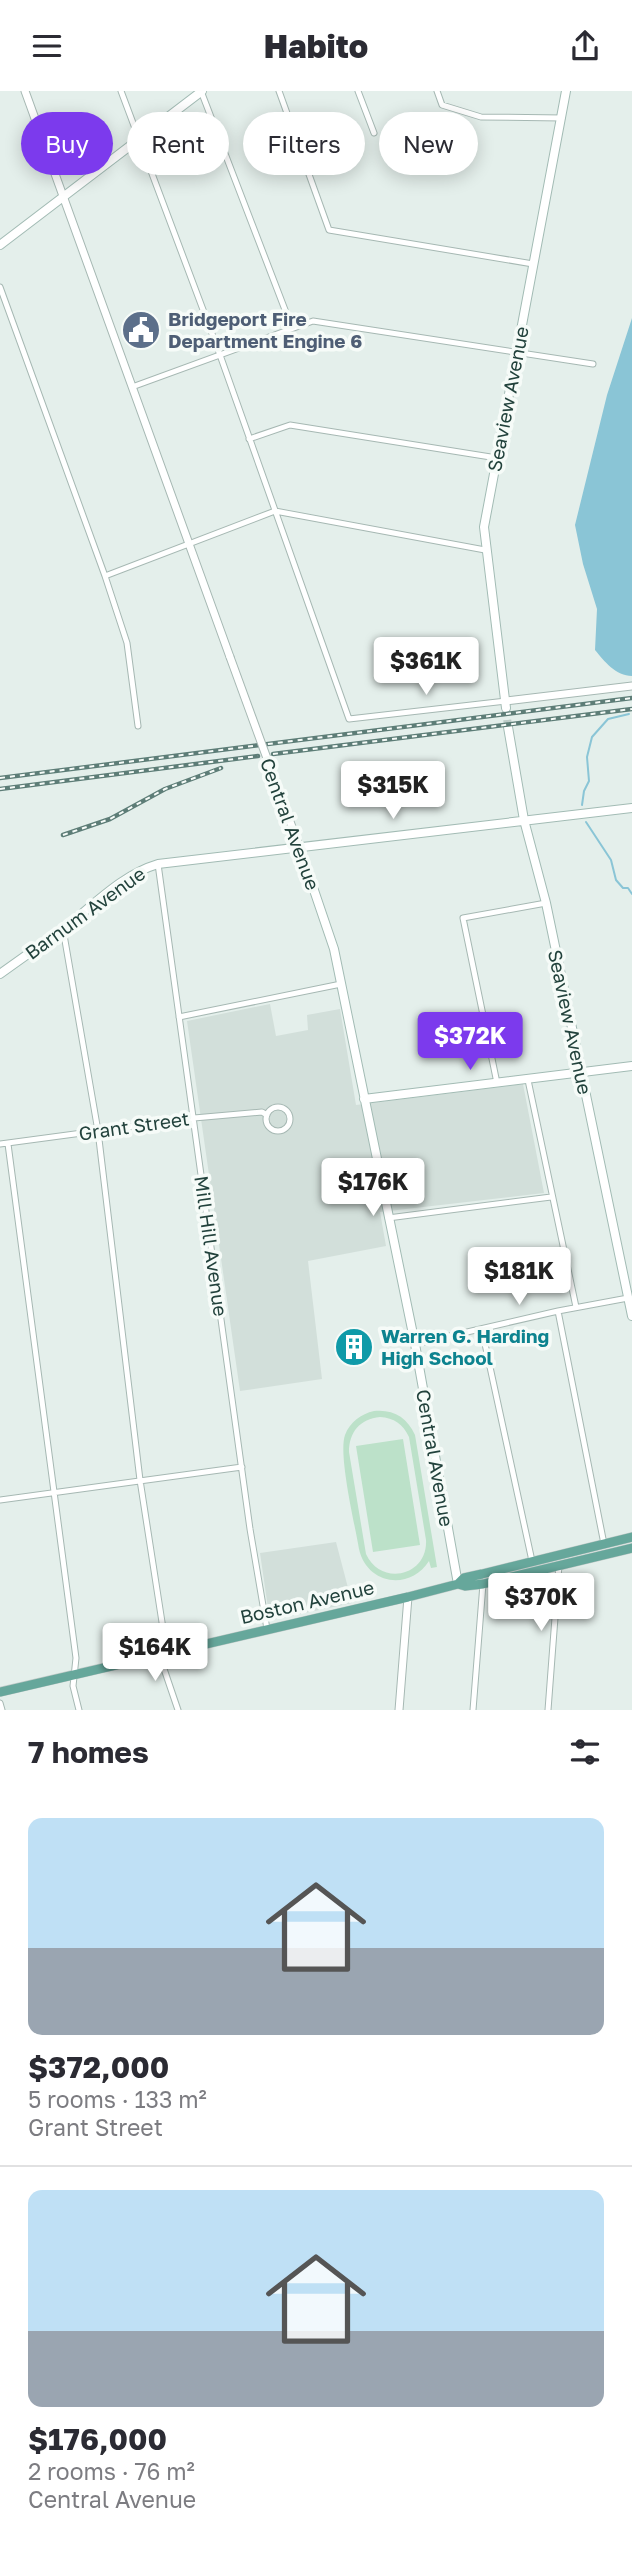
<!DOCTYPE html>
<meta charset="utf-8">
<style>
body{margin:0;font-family:"Golos Text",sans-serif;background:#f7f7f7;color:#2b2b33;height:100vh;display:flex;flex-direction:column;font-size:26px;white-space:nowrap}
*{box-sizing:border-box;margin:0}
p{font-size:23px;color:#7c7c81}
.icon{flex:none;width:38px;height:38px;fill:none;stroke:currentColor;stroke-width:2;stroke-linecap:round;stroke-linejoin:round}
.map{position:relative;height:1619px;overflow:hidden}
.panel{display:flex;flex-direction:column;background:#fff;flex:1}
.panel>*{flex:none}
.banner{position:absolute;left:21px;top:21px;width:592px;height:63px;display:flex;gap:14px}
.price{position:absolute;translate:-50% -60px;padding:0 16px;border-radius:7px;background:#fff;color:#222;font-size:23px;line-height:46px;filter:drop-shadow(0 2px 4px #0008)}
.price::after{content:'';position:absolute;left:50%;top:42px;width:21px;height:16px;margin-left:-10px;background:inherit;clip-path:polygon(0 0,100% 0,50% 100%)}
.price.on{background:#7c3aed;color:#fff}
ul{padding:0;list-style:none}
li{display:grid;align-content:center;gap:14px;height:371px;padding:0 28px}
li+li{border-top:2px solid #e1e1e2}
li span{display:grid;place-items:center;height:217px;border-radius:14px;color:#555}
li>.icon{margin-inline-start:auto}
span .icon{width:126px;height:126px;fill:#fffc;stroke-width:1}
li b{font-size:30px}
h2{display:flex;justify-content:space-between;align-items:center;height:84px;padding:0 28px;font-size:30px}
.chip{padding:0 24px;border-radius:32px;background:#fff;box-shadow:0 4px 18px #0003;font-size:24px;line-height:63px}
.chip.on{background:#7c3aed;color:#fff}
header{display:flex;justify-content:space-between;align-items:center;height:91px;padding:0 28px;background:#fff;font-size:32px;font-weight:800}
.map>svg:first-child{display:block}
.built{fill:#d2dfda}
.green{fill:#bce1c9;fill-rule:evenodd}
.water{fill:#8ac5d6}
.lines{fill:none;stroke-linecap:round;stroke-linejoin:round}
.stream{stroke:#8ac5d6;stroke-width:2}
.secondary-tunnel{stroke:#bdccc8;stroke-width:8;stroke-dasharray:8 4;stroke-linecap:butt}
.minor-casing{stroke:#a6b8b3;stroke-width:7}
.tertiary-casing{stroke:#a6b8b3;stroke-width:9}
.secondary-casing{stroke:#a2bbb4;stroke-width:10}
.primary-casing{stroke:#c1cac8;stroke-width:10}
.minor{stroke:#fff;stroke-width:5}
.tertiary{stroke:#fff;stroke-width:7}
.secondary{stroke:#fff;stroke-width:8}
.primary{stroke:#66a79b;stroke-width:9}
.rail-casing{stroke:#5d7d77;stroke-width:4.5}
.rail{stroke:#f6fbf8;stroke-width:2;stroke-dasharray:5;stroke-linecap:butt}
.tertiary-bridge-casing{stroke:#a6b8b3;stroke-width:9;stroke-linecap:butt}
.tertiary-bridge{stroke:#fff;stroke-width:7}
.labels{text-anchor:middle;stroke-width:7;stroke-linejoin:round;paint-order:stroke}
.service-label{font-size:19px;font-weight:bold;fill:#4e5e75;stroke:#f6fbf8;text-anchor:start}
.street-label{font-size:19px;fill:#22423c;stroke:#f6fbf8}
.culture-label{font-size:19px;font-weight:bold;fill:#0d838f;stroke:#f6fbf8;text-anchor:start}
</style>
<header><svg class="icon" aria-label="menu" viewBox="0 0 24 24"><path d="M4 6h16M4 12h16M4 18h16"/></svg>Habito<svg class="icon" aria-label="share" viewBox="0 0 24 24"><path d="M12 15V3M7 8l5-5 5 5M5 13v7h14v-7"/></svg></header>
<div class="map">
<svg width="632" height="1619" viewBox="0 0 632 1619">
<rect width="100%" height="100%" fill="#e4efeb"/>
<path class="built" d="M270,913L276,945L308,939L307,924L340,918L356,1014L523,993L544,1102L380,1121L386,1155L308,1170L322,1288L240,1300L187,930Z
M336,1451L352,1512L272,1529L269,1524L260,1462Z"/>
<path class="green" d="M374,1320C393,1318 407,1326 415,1344L437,1476L431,1477L429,1470C410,1500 367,1494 359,1458C355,1434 338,1364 345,1344C350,1331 361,1323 374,1320ZM380,1326C394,1327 403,1333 409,1346L426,1449C428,1485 381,1496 366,1463L349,1361C349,1341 360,1328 380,1326Z
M403,1348L420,1454L373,1461L356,1355Z"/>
<path class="water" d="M632,227V585C616,585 604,570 595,559L597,518L583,473L575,434L607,304Z"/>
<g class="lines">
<path class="stream" d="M582,714L584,700L589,690L587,666L592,646L608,628L629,623
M586,731L611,769L616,789L623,797H628L632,803"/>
<path class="secondary-tunnel" d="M506,617L508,636"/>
<defs>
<path id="minor" d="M121,0L220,264L349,628L506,610
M201,0L292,237
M279,0L329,139L533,173
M358,0L374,42
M437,0L442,14L481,26L562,27
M0,196L105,485L127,552L138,635
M132,296L313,230L593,273
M249,348L290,334L497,367
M105,485L275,420L485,459
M158,773L250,1438L267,1538
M63,838L98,1040L140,1389L164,1544L163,1575L178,1619
M179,926L341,893
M528,989L576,1216
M497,992L463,827L546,812
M266 1028a12 12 0 1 1 24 0a12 12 0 1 1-24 0Z
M0,1053L194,1027L262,1021L267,1024
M8,1053L76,1567L73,1595L79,1619
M388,1127L551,1106
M558,1220L604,1453
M482,1239L532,1470
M415,1253L558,1220L628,1207
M0,1409L242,1376
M0,1612L2,1619
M473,1619L483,1493
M548,1619L559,1474"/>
<path id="tertiary" d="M25,0L230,566
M506,610L632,595
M272,681L300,758
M399,1619L408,1506"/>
<path id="secondary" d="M0,154L202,0
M506,617L484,436L566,0
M508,636L524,729L546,812L632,1225
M300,758L334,858L415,1253L458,1493
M0,883C21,868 42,853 63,838C93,815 121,784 158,773L632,717
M364,1008L632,975"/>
<path id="primary" d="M458,1493L465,1495L483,1493L632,1457
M0,1601L408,1506L458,1493L464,1487L482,1483L632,1446"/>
</defs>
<use href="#minor" class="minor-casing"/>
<use href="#tertiary" class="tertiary-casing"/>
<use href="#secondary" class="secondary-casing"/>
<use href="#primary" class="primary-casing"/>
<use href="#minor" class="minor"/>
<use href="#tertiary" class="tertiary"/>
<use href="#secondary" class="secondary"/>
<use href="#primary" class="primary"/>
<defs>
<path id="rail" d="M273,663L632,618
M0,687L632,607
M0,698L258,665
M63,744L110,728L165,698L221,677"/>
</defs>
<use href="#rail" class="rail-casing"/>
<use href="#rail" class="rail"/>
<defs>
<path id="tertiary-bridge" d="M230,566L272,681"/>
</defs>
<use href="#tertiary-bridge" class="tertiary-bridge-casing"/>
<use href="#tertiary-bridge" class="tertiary-bridge"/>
</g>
<defs>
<symbol id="civic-disc" viewBox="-11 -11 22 22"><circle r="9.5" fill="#5c6f8a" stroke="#f6fbf8"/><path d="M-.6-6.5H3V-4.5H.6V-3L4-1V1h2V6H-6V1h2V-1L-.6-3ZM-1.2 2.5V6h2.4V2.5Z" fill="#fff"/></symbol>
<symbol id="building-disc" viewBox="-11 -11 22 22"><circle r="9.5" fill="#0f9aa8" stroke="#f6fbf8"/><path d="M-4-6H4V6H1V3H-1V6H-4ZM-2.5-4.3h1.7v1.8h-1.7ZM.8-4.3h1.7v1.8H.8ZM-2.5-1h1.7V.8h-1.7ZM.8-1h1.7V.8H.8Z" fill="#fff"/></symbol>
</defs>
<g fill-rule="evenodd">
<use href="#civic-disc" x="119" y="217" width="44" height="44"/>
<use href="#building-disc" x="332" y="1234" width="44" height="44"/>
</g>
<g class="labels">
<g class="service-label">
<text x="168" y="235">Bridgeport Fire<tspan x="168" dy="22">Department Engine 6</tspan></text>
</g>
<g class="street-label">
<text transform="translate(508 308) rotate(-79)" y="7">Seaview Avenue</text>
<text transform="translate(290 733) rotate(70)" y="7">Central Avenue</text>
<text transform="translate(85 822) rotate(-36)" y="7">Barnum Avenue</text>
<text transform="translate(570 931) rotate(78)" y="7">Seaview Avenue</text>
<text transform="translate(134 1035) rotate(-8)" y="7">Grant Street</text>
<text transform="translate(211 1155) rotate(82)" y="7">Mill Hill Avenue</text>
<text transform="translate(435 1367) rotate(80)" y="7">Central Avenue</text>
<text transform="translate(307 1511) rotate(-13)" y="7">Boston Avenue</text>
</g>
<g class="culture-label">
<text x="381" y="1252">Warren G. Harding<tspan x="381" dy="22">High School</tspan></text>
</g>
</g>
</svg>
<b class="price" style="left:426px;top:606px">$361K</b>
<b class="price" style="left:393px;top:730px">$315K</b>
<b class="price on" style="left:470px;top:981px">$372K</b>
<b class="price" style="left:373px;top:1127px">$176K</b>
<b class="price" style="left:519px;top:1216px">$181K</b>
<b class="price" style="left:541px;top:1542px">$370K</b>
<b class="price" style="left:155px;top:1592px">$164K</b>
<div class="banner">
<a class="chip on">Buy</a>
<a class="chip">Rent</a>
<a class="chip">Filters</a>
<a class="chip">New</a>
</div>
</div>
<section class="panel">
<h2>7 homes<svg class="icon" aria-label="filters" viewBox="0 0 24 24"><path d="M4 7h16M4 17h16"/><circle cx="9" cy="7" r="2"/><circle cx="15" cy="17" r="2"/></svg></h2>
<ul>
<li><span style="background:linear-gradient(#bfe0f5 60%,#9aa5b1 0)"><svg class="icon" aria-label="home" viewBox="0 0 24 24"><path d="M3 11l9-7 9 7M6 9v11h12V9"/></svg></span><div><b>$372,000</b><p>5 rooms · 133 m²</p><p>Grant Street</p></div></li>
<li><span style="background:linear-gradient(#bfe0f5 65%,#9aa5b1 0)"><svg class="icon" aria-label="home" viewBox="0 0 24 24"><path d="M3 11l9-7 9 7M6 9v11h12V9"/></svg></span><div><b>$176,000</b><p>2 rooms · 76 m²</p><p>Central Avenue</p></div></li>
</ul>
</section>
